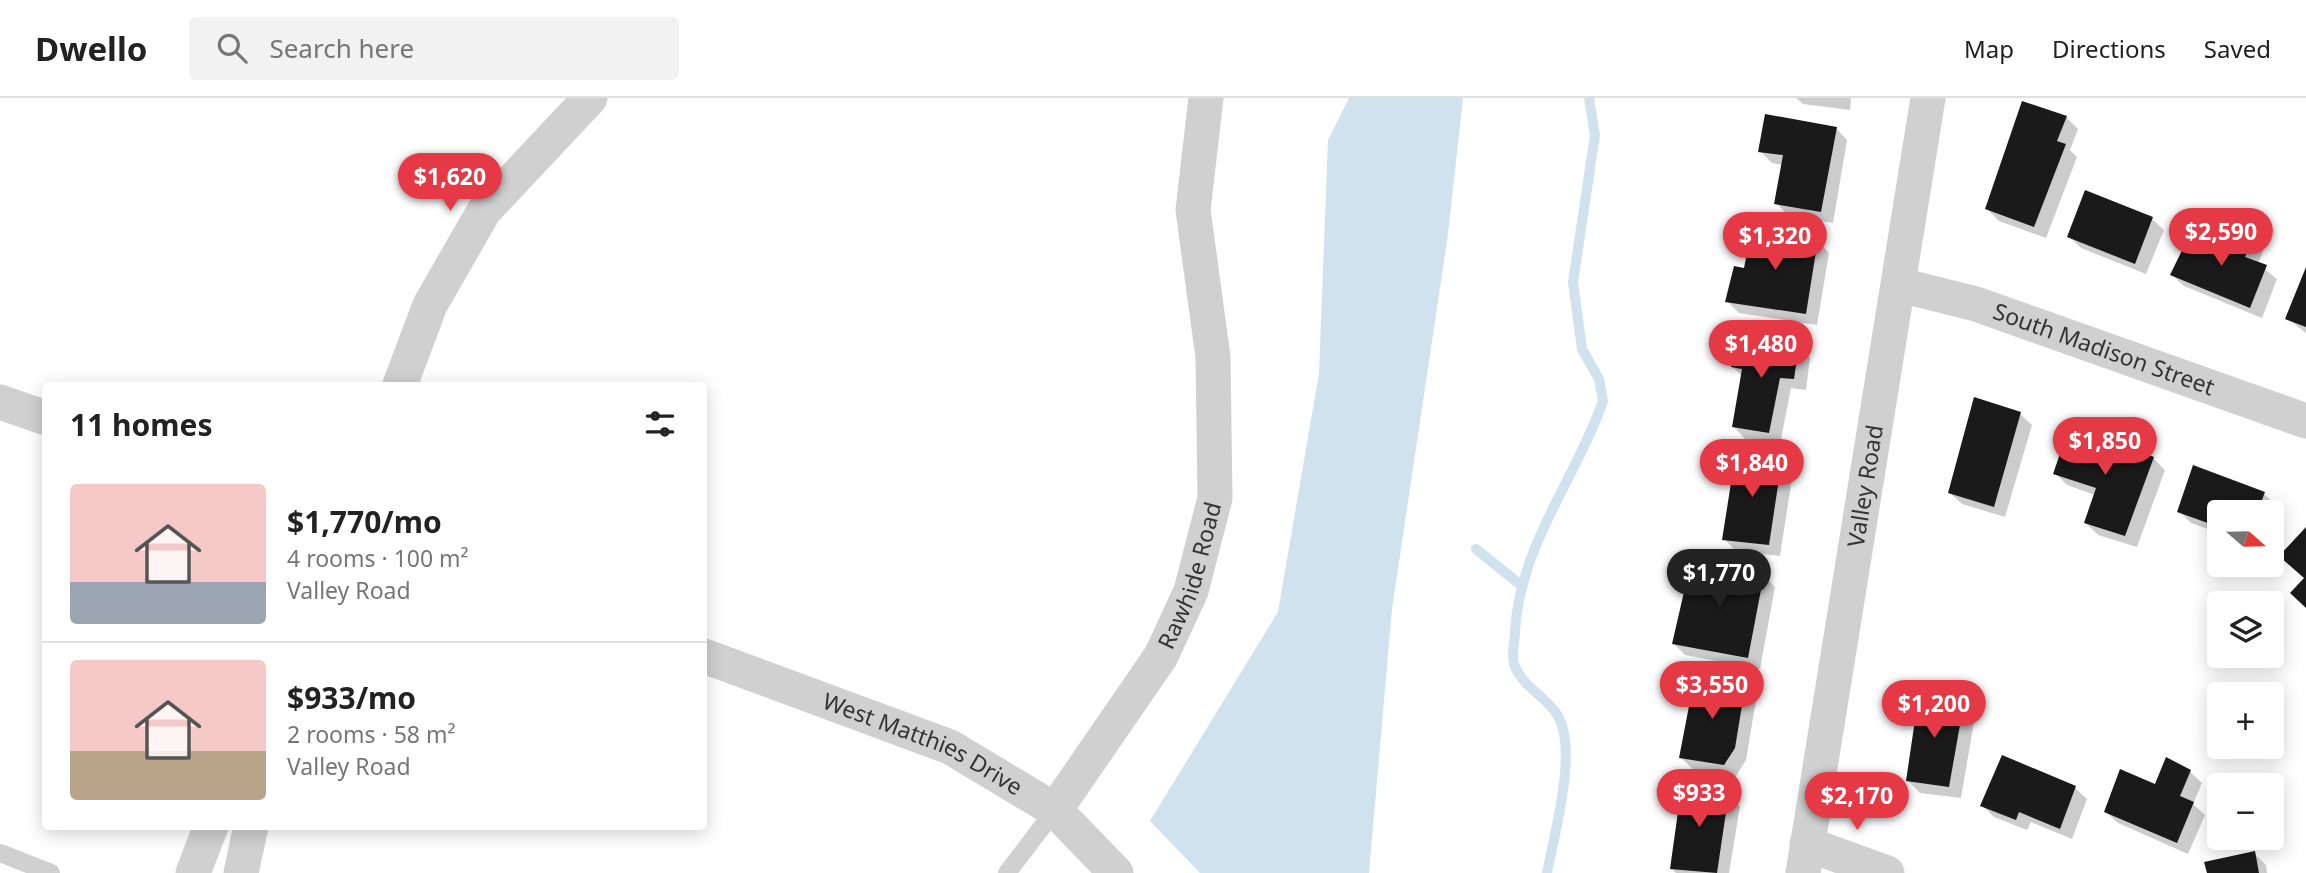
<!DOCTYPE html>
<meta charset="utf-8">
<style>
body{margin:0;font-family:"Noto Sans",sans-serif;background:#f2f2f2;color:#222;height:100vh;display:flex;flex-direction:column;font-size:26px;white-space:nowrap}
*{box-sizing:border-box;margin:0}
p{font-size:23px;color:#767676}
.icon{flex:none;width:38px;height:38px;fill:none;stroke:currentColor;stroke-width:2;stroke-linecap:round;stroke-linejoin:round}
.map{position:relative;flex:1;overflow:hidden}
.sheet{position:absolute;left:42px;top:284px;width:665px;height:448px;display:flex;flex-direction:column;background:#fff;border-radius:7px;box-shadow:0 4px 18px #0003}
.sheet>*{flex:none}
.needle{width:46px;rotate:110deg}
.tools{position:absolute;left:2207px;top:402px;display:grid;gap:14px}
.tools a{display:grid;place-items:center;width:77px;height:77px;border-radius:7px;background:#fff;box-shadow:0 4px 18px #0003;font-size:35px}
.price{position:absolute;translate:-50% -60px;padding:0 16px;border-radius:24px;background:#e63946;color:#fff;font-size:23px;line-height:46px;filter:drop-shadow(0 2px 4px #0008)}
.price::after{content:'';position:absolute;left:50%;top:42px;width:21px;height:16px;margin-left:-10px;background:inherit;clip-path:polygon(0 0,100% 0,50% 100%)}
.price.active{background:#222;color:#fff}
ul{padding:0;list-style:none}
li{display:flex;align-items:center;gap:21px;height:175px;padding:0 28px}
li+li{border-top:2px solid #e0e0e0}
li span{display:grid;place-items:center;flex:none;width:196px;height:140px;border-radius:7px;color:#555}
li>.icon{margin-inline-start:auto}
span .icon{width:84px;height:84px;fill:#fffc;stroke-width:1}
li b{font-size:30px}
h2{display:flex;justify-content:space-between;align-items:center;height:84px;padding:0 28px;font-size:30px}
header{display:flex;align-items:center;gap:42px;box-sizing:border-box;height:98px;padding:0 35px;background:#fff;border-bottom:2px solid #e0e0e0}
header strong{font-size:33px}
nav{display:flex;gap:38px;margin-inline-start:auto;font-size:24px}
.search{width:490px;height:63px;background:#f2f2f2;display:flex;align-items:center;gap:18px;box-sizing:border-box;padding:0 24px;border-radius:7px;color:#767676;font-size:26px}
.map>svg:first-child{display:block}
.water{fill:#cfe2ee}
.shadow{fill:#0003}
.lines{fill:none;stroke-linecap:round;stroke-linejoin:round}
.stream{stroke:#cfe2ee;stroke-width:10}
.building{fill:#1a1a1a}
.lane{stroke:#d0d0d0;stroke-width:18}
.street{stroke:#d0d0d0;stroke-width:35}
.labels{text-anchor:middle;stroke-width:7;stroke-linejoin:round;paint-order:stroke}
.street-label{font-size:23px;fill:#333;stroke:#fff}
</style>
<header>
<strong>Dwello</strong>
<div class="search"><svg class="icon" aria-label="search" viewBox="0 0 24 24"><circle cx="10" cy="10" r="6"/><path d="M15 15l6 6"/></svg>Search here</div>
<nav><a>Map</a><a>Directions</a><a>Saved</a></nav>
</header>
<div class="map">
<svg width="2306" height="775" viewBox="0 0 2306 775">
<rect width="100%" height="100%" fill="#fff"/>
<path class="water" d="M1349,0H1463L1448,136L1392,511L1369,775H1200L1150,723L1278,514L1319,275L1328,42Z"/>
<path class="shadow" d="M1796,0H1851L1850,12L1803,6Z
M2066,19L2078,31L2070,52L2077,59L2046,140L1999,123L1987,111Z
M1836,30L1847,42L1833,125L1788,117L1776,105L1783,67L1772,65L1760,53Z
M2152,121L2164,132L2146,176L2081,150L2069,138Z
M2252,141L2263,153L2258,166L2277,181L2262,220L2184,188L2172,177Z
M1818,143L1829,155L1817,227L1739,215L1727,203L1745,172Z
M2306,174V235L2287,220Z
M1799,248L1810,260L1806,292L1791,290L1780,346L1745,341L1734,329L1742,278L1733,269Z
M2020,316L2032,327L2005,419L1962,406L1950,395Z
M2153,360L2165,372L2137,449L2098,437L2086,425L2095,397L2067,387L2055,375Z
M1781,362L1793,374L1780,458L1736,453L1724,441Z
M2264,396L2276,407L2272,419V415H2219V435L2191,425L2179,413Z
M1763,477L1775,489L1760,571L1685,557L1674,546Z
M1744,591L1756,602L1746,662L1736,678L1693,671L1681,660Z
M1964,606L1975,618L1961,700L1920,695L1908,683Z
M2003,659L2075,690L2087,701L2072,741L2031,724L2027,732L1994,719L1982,707Z
M2190,674L2202,685L2193,706L2205,717L2188,756L2118,725L2106,714Z
M1728,696L1740,708L1729,775H1676L1672,771Z
M2254,755L2266,767L2267,775H2209Z"/>
<g class="lines">
<path class="stream" d="M1476,451L1522,488
M1547,775C1554,737 1578,653 1558,618C1547,599 1522,589 1514,566C1511,557 1515,543 1515,534C1520,446 1575,383 1603,303L1599,281L1582,251L1573,184L1595,37L1589,0"/>
</g>
<path class="building" d="M2022,3L2067,18L2057,43L2066,46L2034,129L1985,111Z
M1765,16L1837,29L1821,114L1774,106L1783,57L1758,54Z
M2085,92L2153,119L2135,166L2067,139Z
M1753,127L1818,141L1806,216L1725,204L1734,168L1744,170Z
M2231,131L2253,140L2245,159L2267,167L2250,210L2170,177L2190,136L2223,149Z
M2306,169V229L2285,221Z
M1737,238L1799,247L1794,281L1780,280L1769,335L1732,329L1742,271L1731,269Z
M1974,299L2021,314L1994,409L1948,395Z
M2070,327L2154,359L2125,438L2084,425L2096,390L2053,376Z
M1736,353L1782,361L1769,447L1722,442Z
M2193,367L2265,394L2257,415H2219V429L2177,414Z
M2306,429V510L2290,495L2304,480L2279,458Z
M1692,459L1764,476L1748,560L1672,546Z
M1695,577L1745,589L1735,650L1724,667L1679,660Z
M1919,595L1964,604L1949,689L1906,683Z
M2002,657L2076,688L2060,731L2019,714L2016,722L1980,708Z
M2166,659L2191,672L2180,698L2194,704L2177,745L2104,714L2120,671L2155,686Z
M1682,685L1729,694L1717,775L1670,771Z
M2255,753L2259,775H2207L2204,764Z"/>
<g class="lines">
<path class="lane" d="M0,755L51,775
M1007,775L1055,712"/>
<g class="street">
<path id="s1" d="M1900,187L1976,206L2306,323"/>
<path d="M400,287L430,207L484,113L590,0"/>
<path d="M0,304L46,320"/>
<path id="s2" d="M704,558L950,649L1055,712L1116,775"/>
<path id="s3" d="M1055,712L1161,558L1191,493L1215,400L1213,259L1193,112L1206,0"/>
<path d="M1807,746L1887,775"/>
<path d="M193,775L211,728"/>
<path d="M241,775L251,728"/>
<path id="s4" d="M1803,775L1928,0"/>
</g>
</g>
<g class="labels">
<g class="street-label">
<text dy="8" stroke="none"><textPath href="#s1" startOffset="214">South Madison Street</textPath></text>
<text dy="8" stroke="none"><textPath href="#s4" startOffset="392">Valley Road</textPath></text>
<text dy="8" stroke="none"><textPath href="#s3" startOffset="273">Rawhide Road</textPath></text>
<text dy="8" stroke="none"><textPath href="#s2" startOffset="236">West Matthies Drive</textPath></text>
</g>
</g>
</svg>
<div class="tools">
<a><svg class="needle" viewBox="-14 -14 28 28"><path d="M0-13l5 13h-10z" fill="#e53935"/><path d="M0 13l5-13h-10z" fill="#767676"/></svg></a>
<a><svg class="icon" aria-label="layers" viewBox="0 0 24 24"><path d="M12 4l9 5-9 5-9-5zM3 14l9 5 9-5"/></svg></a>
<a>+</a>
<a>−</a>
</div>
<b class="price" style="left:450px;top:115px">$1,620</b>
<b class="price" style="left:2221px;top:170px">$2,590</b>
<b class="price" style="left:1775px;top:174px">$1,320</b>
<b class="price" style="left:1761px;top:282px">$1,480</b>
<b class="price" style="left:2105px;top:379px">$1,850</b>
<b class="price" style="left:1752px;top:401px">$1,840</b>
<b class="price active" style="left:1719px;top:511px">$1,770</b>
<b class="price" style="left:1712px;top:623px">$3,550</b>
<b class="price" style="left:1934px;top:642px">$1,200</b>
<b class="price" style="left:1699px;top:731px">$933</b>
<b class="price" style="left:1857px;top:734px">$2,170</b>
<section class="sheet">
<h2>11 homes<svg class="icon" aria-label="filters" viewBox="0 0 24 24"><path d="M4 7h16M4 17h16"/><circle cx="9" cy="7" r="2"/><circle cx="15" cy="17" r="2"/></svg></h2>
<ul>
<li><span style="background:linear-gradient(#f6c9c9 70%,#9aa5b1 0)"><svg class="icon" aria-label="home" viewBox="0 0 24 24"><path d="M3 11l9-7 9 7M6 9v11h12V9"/></svg></span><div><b>$1,770/mo</b><p>4 rooms · 100 m²</p><p>Valley Road</p></div></li>
<li><span style="background:linear-gradient(#f6c9c9 65%,#b9a48a 0)"><svg class="icon" aria-label="home" viewBox="0 0 24 24"><path d="M3 11l9-7 9 7M6 9v11h12V9"/></svg></span><div><b>$933/mo</b><p>2 rooms · 58 m²</p><p>Valley Road</p></div></li>
</ul>
</section>
</div>
